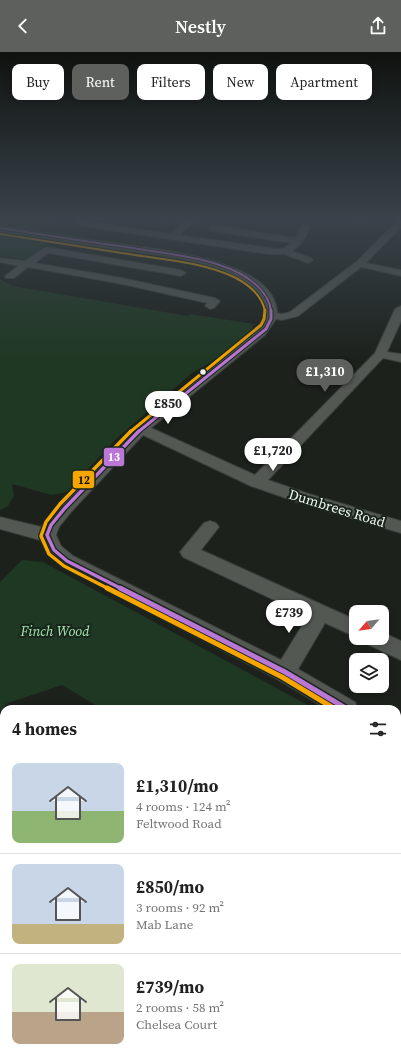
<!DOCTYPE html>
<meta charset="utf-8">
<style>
body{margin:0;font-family:"Source Serif 4",serif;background:#f2f2f2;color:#222;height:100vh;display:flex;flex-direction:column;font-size:15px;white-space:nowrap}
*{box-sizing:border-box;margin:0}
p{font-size:13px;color:#767676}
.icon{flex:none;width:22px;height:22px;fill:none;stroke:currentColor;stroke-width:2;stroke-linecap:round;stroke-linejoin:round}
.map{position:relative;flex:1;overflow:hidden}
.panel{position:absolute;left:0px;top:653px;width:401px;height:356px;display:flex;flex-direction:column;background:#fff;border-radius:12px 12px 0 0;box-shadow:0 2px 6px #0003}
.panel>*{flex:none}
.top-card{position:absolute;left:12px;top:12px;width:377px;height:36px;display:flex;gap:8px}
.needle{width:26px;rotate:242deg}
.controls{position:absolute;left:349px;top:553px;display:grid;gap:8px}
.controls a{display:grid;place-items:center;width:40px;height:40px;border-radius:8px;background:#fff;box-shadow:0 2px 6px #0003;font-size:20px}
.price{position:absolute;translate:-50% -34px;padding:0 9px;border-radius:14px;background:#fff;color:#222;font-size:13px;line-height:26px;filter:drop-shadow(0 1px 2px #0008)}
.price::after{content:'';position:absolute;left:50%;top:24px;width:12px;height:9px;margin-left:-6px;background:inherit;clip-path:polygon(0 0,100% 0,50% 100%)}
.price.selected{background:#5d605d;color:#fff}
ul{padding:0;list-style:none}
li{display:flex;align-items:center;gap:12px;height:100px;padding:0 12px}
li+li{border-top:1px solid #e0e0e0}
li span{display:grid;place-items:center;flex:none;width:112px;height:80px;border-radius:8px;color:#555}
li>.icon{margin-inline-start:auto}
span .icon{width:48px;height:48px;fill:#fffc;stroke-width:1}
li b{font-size:17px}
h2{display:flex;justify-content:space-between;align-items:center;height:48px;padding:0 12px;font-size:17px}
.chip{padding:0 14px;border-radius:8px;background:#fff;box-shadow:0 2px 6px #0003;font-size:14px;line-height:36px}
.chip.selected{background:#5d605d;color:#fff}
header{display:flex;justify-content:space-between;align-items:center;height:52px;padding:0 12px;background:#5d605d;color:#fff;font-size:18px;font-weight:600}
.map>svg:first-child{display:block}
.green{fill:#1f3823}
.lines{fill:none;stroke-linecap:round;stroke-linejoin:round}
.minor-casing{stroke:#393d39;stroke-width:2}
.minor{fill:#535853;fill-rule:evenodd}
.bus-1-far3-casing{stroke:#19241b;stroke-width:3.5}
.bus-1-far2-casing{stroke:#19241b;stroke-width:5}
.bus-1-far1-casing{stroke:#19241b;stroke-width:6}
.bus-1-casing{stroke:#19241b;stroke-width:8}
.bus-2-far3-casing{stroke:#19241b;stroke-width:3.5}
.bus-2-far2-casing{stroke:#19241b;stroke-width:5}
.bus-2-far1-casing{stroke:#19241b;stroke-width:6}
.bus-2-casing{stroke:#19241b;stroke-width:8}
.bus-1-far3{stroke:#ba77d6;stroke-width:2}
.bus-1-far2{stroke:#ba77d6;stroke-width:3}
.bus-1-far1{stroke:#ba77d6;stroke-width:3.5}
.bus-1{stroke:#ba77d6;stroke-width:5}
.bus-2-far3{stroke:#f7a600;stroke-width:2}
.bus-2-far2{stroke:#f7a600;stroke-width:3}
.bus-2-far1{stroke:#f7a600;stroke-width:3.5}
.bus-2{stroke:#f7a600;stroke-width:5}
.bus-dot{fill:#eff6f0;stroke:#19241b;stroke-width:1.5}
.labels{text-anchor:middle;stroke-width:4;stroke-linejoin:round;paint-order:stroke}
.street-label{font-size:14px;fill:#eff6f0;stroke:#19241b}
.park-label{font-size:14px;font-style:italic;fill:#a3e8ae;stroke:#19241b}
.line-badge{stroke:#19241b;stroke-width:1.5}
.badge-label{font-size:11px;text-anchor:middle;font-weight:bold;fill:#fff}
.pale-badge-label{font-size:11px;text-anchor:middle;font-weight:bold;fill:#111}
</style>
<header><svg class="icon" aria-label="back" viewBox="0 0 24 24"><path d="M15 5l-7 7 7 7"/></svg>Nestly<svg class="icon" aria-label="share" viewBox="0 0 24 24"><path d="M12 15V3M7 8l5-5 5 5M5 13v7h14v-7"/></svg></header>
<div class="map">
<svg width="401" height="1009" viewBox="0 0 401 1009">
<rect width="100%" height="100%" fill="#1c211c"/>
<path class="green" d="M0,166H70L39,178L0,172Z
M0,178L53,186L42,195H44L26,208L0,203Z
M0,227L12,234L188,264L190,262L254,272L251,278L238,290L218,306L192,321L116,387L67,440L52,443L12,432L14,444L8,454L0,458Z
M22,508L43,510L315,657H102L62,633L8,651L0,659V530Z
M397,704L401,706V809L397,807Z"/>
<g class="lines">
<defs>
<path id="minor" d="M74,166H82L84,169L170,182L187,166H197L179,183L278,197L284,196L291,191L213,179L209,176L213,173L295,186L302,173L305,172L309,175C307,185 301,193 292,199L311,206L313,208L308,211L284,202H268L82,174L75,171Z
M160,166H169L163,171L160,170Z
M354,166H362L360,171L357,172L353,169Z
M401,167V175L366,211L401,218V224L361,215L298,264L282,268L276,267L265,283L151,376L255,423L375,301L395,257L401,254V269L387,300L401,302V310L383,306L268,428L309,442L401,469V481L297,450L251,434L143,383L71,460L59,475L56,483L61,494L73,504L281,608L308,564L183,505L180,500L204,471L210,469L216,471L219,475L201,498L356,568V585L325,571L298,617L355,650L358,657H327L277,627L61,514L48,503L40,488L0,477V465L41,475L45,469L59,452L136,374L257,279C265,269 268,260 263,248C242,208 146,202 105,196C70,191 35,185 0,179V173C35,179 70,185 105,190C145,196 276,205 277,261L282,262L290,260L356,210L398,168Z
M46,195L181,218L186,221L181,224L48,201L35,211L122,226L215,246L220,249L214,256L210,257L205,254L207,251L122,232L28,215L14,226H6L5,224L18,214L0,210V206L25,209Z
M382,580L401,589V608L367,592L364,586H382Z
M397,672L401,673V696L397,695Z
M4,791V822L0,823V792Z
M397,979L401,981V1009H392L385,1005H397Z
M187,1005H219L218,1009H186Z"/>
</defs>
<use href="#minor" class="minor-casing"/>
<use href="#minor" class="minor"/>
<defs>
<path id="bus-1-far3" d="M0,176C44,183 88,190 133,196C168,202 207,205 239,221C254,229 269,242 271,259"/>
<path id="bus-1-far2" d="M138,380L266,277L271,267V258"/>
<path id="bus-1-far1" d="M122,537L67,509L54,498L47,483L51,473L65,456L139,379"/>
<path id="bus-1" d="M120,536L285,620L347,657"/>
<path id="bus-2-far3" d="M0,182C45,189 90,196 135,203C169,208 205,211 236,226C249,233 262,244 265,259"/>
<path id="bus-2-far2" d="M130,380L261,273L264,267L265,258"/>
<path id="bus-2-far1" d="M109,537L64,514L49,502L41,484L46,470L60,452L131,379"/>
<path id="bus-2" d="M107,536L282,625L335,657"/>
</defs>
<use href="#bus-1-far3" class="bus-1-far3-casing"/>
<use href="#bus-1-far2" class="bus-1-far2-casing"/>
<use href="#bus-1-far1" class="bus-1-far1-casing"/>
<use href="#bus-1" class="bus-1-casing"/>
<use href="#bus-2-far3" class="bus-2-far3-casing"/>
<use href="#bus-2-far2" class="bus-2-far2-casing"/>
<use href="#bus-2-far1" class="bus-2-far1-casing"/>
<use href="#bus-2" class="bus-2-casing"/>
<use href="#bus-1-far3" class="bus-1-far3"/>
<use href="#bus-1-far2" class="bus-1-far2"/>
<use href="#bus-1-far1" class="bus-1-far1"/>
<use href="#bus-1" class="bus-1"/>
<use href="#bus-2-far3" class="bus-2-far3"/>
<use href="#bus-2-far2" class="bus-2-far2"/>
<use href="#bus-2-far1" class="bus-2-far1"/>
<use href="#bus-2" class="bus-2"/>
</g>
<linearGradient id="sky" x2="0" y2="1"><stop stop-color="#0f120f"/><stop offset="0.54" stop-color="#3a434b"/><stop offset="1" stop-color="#3a434b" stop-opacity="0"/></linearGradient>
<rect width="401" height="308" fill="url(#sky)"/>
<circle class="bus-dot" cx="203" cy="320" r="3.5"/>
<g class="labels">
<g class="street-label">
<text transform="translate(337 456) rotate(17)" y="5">Dumbrees Road</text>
</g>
<g class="park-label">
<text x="55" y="584">Finch Wood</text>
</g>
</g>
<g class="line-badge">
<rect x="103" y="395" width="22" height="20" rx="4" fill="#ba77d6"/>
<rect x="72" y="418" width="23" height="19" rx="4" fill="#f7a600"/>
</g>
<g class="badge-label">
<text x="114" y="409">13</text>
</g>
<g class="pale-badge-label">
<text x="84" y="432">12</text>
</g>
</svg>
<div class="controls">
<a><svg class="needle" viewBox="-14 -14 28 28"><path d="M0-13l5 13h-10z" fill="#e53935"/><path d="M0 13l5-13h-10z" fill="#767676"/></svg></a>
<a><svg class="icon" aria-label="layers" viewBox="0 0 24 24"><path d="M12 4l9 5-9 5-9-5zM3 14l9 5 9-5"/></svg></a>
</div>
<b class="price selected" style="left:325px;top:341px">£1,310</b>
<b class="price" style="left:168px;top:373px">£850</b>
<b class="price" style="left:273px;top:420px">£1,720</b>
<b class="price" style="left:289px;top:582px">£739</b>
<div class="top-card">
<a class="chip">Buy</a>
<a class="chip selected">Rent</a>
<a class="chip">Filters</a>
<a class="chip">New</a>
<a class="chip">Apartment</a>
</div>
<section class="panel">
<h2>4 homes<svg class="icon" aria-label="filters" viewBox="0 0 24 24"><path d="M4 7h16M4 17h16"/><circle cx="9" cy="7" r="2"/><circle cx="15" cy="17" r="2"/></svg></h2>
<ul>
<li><span style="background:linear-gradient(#c9d6e8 60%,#8fb573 0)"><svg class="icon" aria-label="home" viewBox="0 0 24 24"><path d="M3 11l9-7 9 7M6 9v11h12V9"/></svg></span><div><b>£1,310/mo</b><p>4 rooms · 124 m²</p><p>Feltwood Road</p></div></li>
<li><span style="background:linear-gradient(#c9d6e8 75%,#c2b280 0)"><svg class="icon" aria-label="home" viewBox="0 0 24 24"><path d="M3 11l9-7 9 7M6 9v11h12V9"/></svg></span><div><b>£850/mo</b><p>3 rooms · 92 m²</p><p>Mab Lane</p></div></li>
<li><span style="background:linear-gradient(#dfe7d0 60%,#b9a48a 0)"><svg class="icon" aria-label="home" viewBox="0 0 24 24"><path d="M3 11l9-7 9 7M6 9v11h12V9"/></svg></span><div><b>£739/mo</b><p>2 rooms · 58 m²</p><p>Chelsea Court</p></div></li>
</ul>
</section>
</div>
